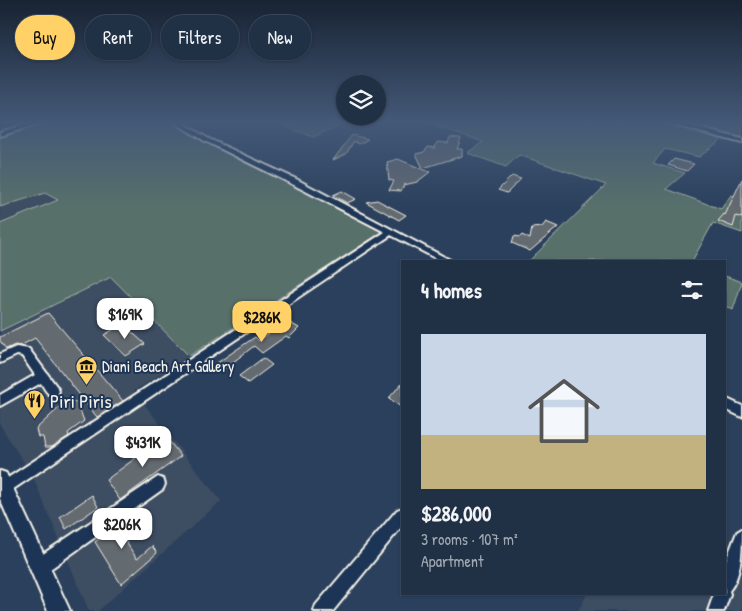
<!DOCTYPE html>
<meta charset="utf-8">
<style>
body{margin:0;font-family:"Patrick Hand",sans-serif;background:#28384c;color:#f1f3f6;height:100vh;display:flex;flex-direction:column;font-size:19px;white-space:nowrap}
*{box-sizing:border-box;margin:0}
p{font-size:16px;color:#a2a9b3}
.icon{flex:none;width:28px;height:28px;fill:none;stroke:currentColor;stroke-width:2;stroke-linecap:round;stroke-linejoin:round}
.map{position:relative;flex:1;overflow:hidden}
.sheet{position:absolute;left:401px;top:260px;width:325px;height:335px;display:flex;flex-direction:column;background:#203045;border-radius:0px;box-shadow:0 1px 4px #0004,0 0 0 1px #3d4b5e}
.sheet>*{flex:none}
.guide{position:absolute;left:15px;top:15px;width:311px;height:45px;display:flex;gap:10px}
.controls{position:absolute;left:336px;top:75px;display:grid;gap:10px}
.controls a{display:grid;place-items:center;width:50px;height:50px;border-radius:50%;background:#203045;box-shadow:0 1px 4px #0004,0 0 0 1px #3d4b5e;font-size:25px}
.price{position:absolute;translate:-50% -42px;padding:0 11px;border-radius:10px;background:#fff;color:#222;font-size:16px;line-height:32px;filter:drop-shadow(0 1px 2px #0008)}
.price::after{content:'';position:absolute;left:50%;top:30px;width:15px;height:11px;margin-left:-8px;background:inherit;clip-path:polygon(0 0,100% 0,50% 100%)}
.price.current{background:#ffd166;color:#111}
ul{padding:0;list-style:none}
li{display:grid;align-content:center;gap:10px;height:265px;padding:0 20px}
li+li{border-top:1px solid #3d4b5e}
li span{display:grid;place-items:center;height:155px;border-radius:0px;color:#555}
li>.icon{margin-inline-start:auto}
span .icon{width:90px;height:90px;fill:#fffc;stroke-width:1}
li b{font-size:21px}
h2{display:flex;justify-content:space-between;align-items:center;height:60px;padding:0 20px;font-size:21px}
.chip{padding:0 18px;border-radius:22px;background:#203045;box-shadow:0 1px 4px #0004,0 0 0 1px #3d4b5e;font-size:18px;line-height:45px}
.chip.current{background:#ffd166;color:#111}
.map>svg:first-child{display:block}
.built{fill:#3c4d62}
.green{fill:#586f6b;stroke:#a6b0aa}
.building{fill:#646a70;stroke:#f4f1e8}
.lines{fill:none;stroke-linecap:round;stroke-linejoin:round}
.minor-casing{stroke:#f4f1e8;stroke-width:4}
.major-casing{stroke:#f4f1e8;stroke-width:4}
.minor{fill:#1d3557;fill-rule:evenodd}
.major{fill:#1d3557;fill-rule:evenodd}
.labels{text-anchor:middle;stroke-width:4;stroke-linejoin:round;paint-order:stroke}
.poi-label{font-size:16px;fill:#f4f1e8;stroke:#1d3557;text-anchor:start}
.near-poi-label{font-size:19px;fill:#f4f1e8;stroke:#1d3557;text-anchor:start}
</style>
<div class="map">
<svg width="742" height="611" viewBox="0 0 742 611">
<rect width="100%" height="100%" fill="#2b405c"/>
<filter id="ink" filterUnits="userSpaceOnUse"><feTurbulence type="fractalNoise" baseFrequency=".02" numOctaves="2"/><feDisplacementMap in="SourceGraphic" scale="10" xChannelSelector="R" yChannelSelector="G"/><feConvolveMatrix kernelMatrix="1 2 1 2 8 2 1 2 1" color-interpolation-filters="sRGB"/></filter>
<g filter="url(#ink)">
<path class="built" d="M45,193L58,200L0,224V207Z
M111,277L189,356L134,391L221,501L98,611H89L33,477L0,425V331Z
M725,565L742,577V611H578L587,594H725Z"/>
<path class="green" d="M53,122H171L192,135L271,173L382,232L189,356L111,277L0,331V224L58,200L45,193L0,207V137Z
M274,122H347L313,137Z
M424,122H742V139L727,135L699,157L665,149L653,163L685,173L666,189L721,209L731,195L742,198V233L713,223L692,261H529L606,185L519,155L506,167L467,153L483,142Z
M725,276L742,282L733,310L725,306Z"/>
<path class="building" d="M352,135L368,139L359,144L354,141L346,154L333,160Z
M450,137L461,138L457,149H462V156L423,168L416,154L424,152L428,147L435,148L437,142L448,143Z
M398,159L422,169L430,172L417,182L404,185L401,191L389,190L394,181L389,180L387,162Z
M674,159L694,164L687,171L668,165Z
M512,176L521,179L507,193L498,190Z
M742,179V218L736,216L733,227L718,221L724,214L725,215Z
M342,191L356,199L347,203L333,195Z
M377,200L406,215L399,220L366,202Z
M546,222L558,227L530,251L512,243L514,236L520,237L522,235L530,239L532,228L542,227Z
M48,313L123,401L97,417L35,338L20,346L15,345L6,349L0,341V337Z
M285,320L299,328L289,338L286,336L262,353L254,346L224,369L217,363L255,337L259,341Z
M123,324L145,344L126,356L104,335Z
M263,358L272,365L248,383L239,376Z
M402,383V408L389,398Z
M77,402L84,421L68,433L69,436L52,447H45L43,437H38L36,429L63,404Z
M165,436L181,456L120,500L106,480Z
M92,495L98,507L66,529L60,517Z
M132,513L139,522L122,536L137,559L152,546L157,553L121,584L95,542Z"/>
<g class="lines">
<defs>
<path id="minor" d="M34,122H44L0,136V132Z
M174,122H181L209,139L296,179L452,261H441L391,235L0,498V483L385,232L290,183L205,141Z
M663,122H674L742,139V143Z
M16,347L29,349L57,387L59,391L57,395C48,398 45,389 41,383L0,406V395L35,375L22,356L17,355L0,363V354Z
M725,398L742,406V417L725,409Z
M158,477L163,479L165,484L163,489L46,572L40,574L34,572L32,566L34,560Z
M402,508V526L333,611H314L316,605L397,510Z
M742,529C742,549 742,576 729,591L730,594L724,611H708L714,594H725V563L737,532Z"/>
<path id="major" d="M0,471L6,473L70,611H48L0,499Z"/>
</defs>
<use href="#minor" class="minor-casing"/>
<use href="#major" class="major-casing"/>
<use href="#minor" class="minor"/>
<use href="#major" class="major"/>
</g>
</g>
<linearGradient id="sky" x2="0" y2="1"><stop stop-color="#182333"/><stop offset="0.59" stop-color="#445978"/><stop offset="1" stop-color="#445978" stop-opacity="0"/></linearGradient>
<rect width="742" height="208" fill="url(#sky)"/>
<defs>
<symbol id="museum-pin" viewBox="-11 -11 22 30"><path d="M0 17L-7.5 6A9.5 9.5 0 1 1 7.5 6Z" fill="#ffd166" stroke="#1d3557"/><path d="M0-6L6-3V-2H-6V-3ZM-5-1h2V3h-2ZM-1-1h2V3h-2ZM3-1h2V3H3ZM-6 4H6V6H-6Z" fill="#111"/></symbol>
<symbol id="restaurant-pin" viewBox="-11 -11 22 30"><path d="M0 17L-7.5 6A9.5 9.5 0 1 1 7.5 6Z" fill="#ffd166" stroke="#1d3557"/><path d="M-5-6h1v4h1v-4h1v4h1v-4h1v5L-1.5 .5V6h-2V.5L-5-1ZM5-6V6H3V1.5H1.5Q1.5-4 5-6Z" fill="#111"/></symbol>
</defs>
<g fill-rule="evenodd">
<use href="#museum-pin" x="74" y="354" width="25" height="34"/>
<use href="#restaurant-pin" x="22" y="388" width="25" height="34"/>
</g>
<g class="labels">
<g class="poi-label">
<text x="102" y="372">Diani Beach Art Gallery</text>
</g>
<g class="near-poi-label">
<text x="50" y="408">Piri Piris</text>
</g>
</g>
</svg>
<div class="controls">
<a><svg class="icon" aria-label="layers" viewBox="0 0 24 24"><path d="M12 4l9 5-9 5-9-5zM3 14l9 5 9-5"/></svg></a>
</div>
<b class="price" style="left:125px;top:340px">$169K</b>
<b class="price current" style="left:262px;top:343px">$286K</b>
<b class="price" style="left:143px;top:468px">$431K</b>
<b class="price" style="left:122px;top:550px">$206K</b>
<div class="guide">
<a class="chip current">Buy</a>
<a class="chip">Rent</a>
<a class="chip">Filters</a>
<a class="chip">New</a>
</div>
<section class="sheet">
<h2>4 homes<svg class="icon" aria-label="filters" viewBox="0 0 24 24"><path d="M4 7h16M4 17h16"/><circle cx="9" cy="7" r="2"/><circle cx="15" cy="17" r="2"/></svg></h2>
<ul>
<li><span style="background:linear-gradient(#c9d6e8 65%,#c2b280 0)"><svg class="icon" aria-label="home" viewBox="0 0 24 24"><path d="M3 11l9-7 9 7M6 9v11h12V9"/></svg></span><div><b>$286,000</b><p>3 rooms · 107 m²</p><p>Apartment</p></div></li>
</ul>
</section>
</div>
